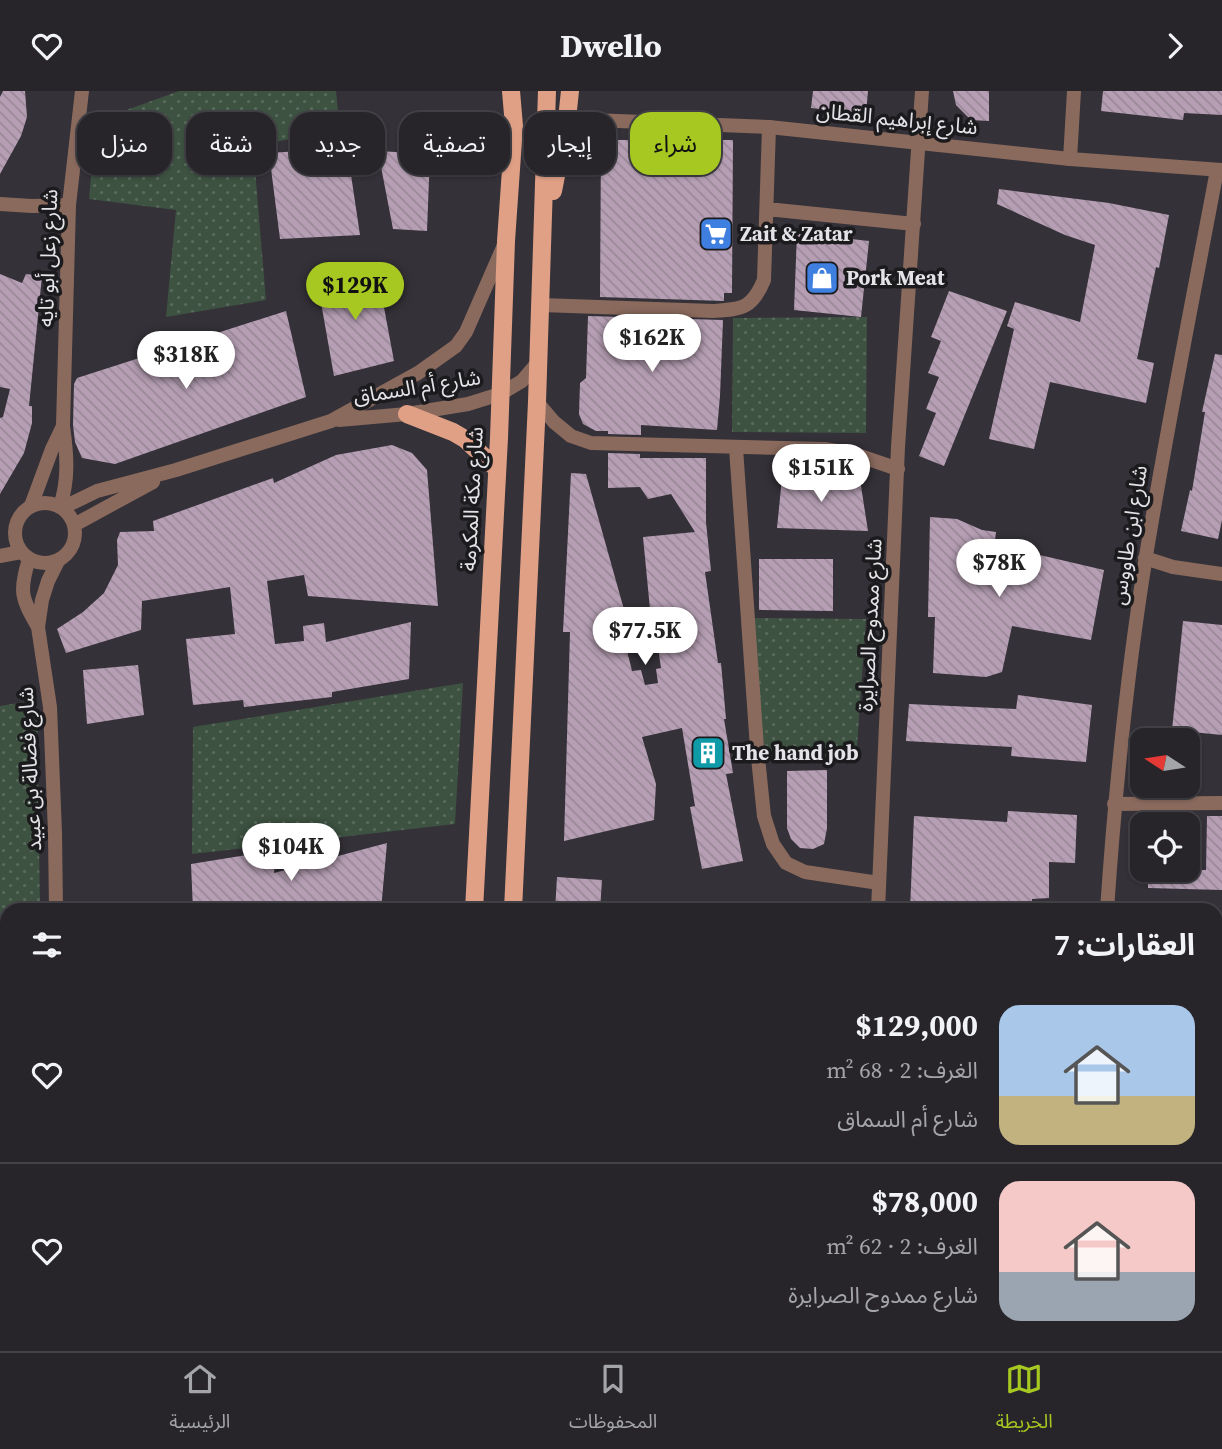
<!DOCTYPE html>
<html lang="ar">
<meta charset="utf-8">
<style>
body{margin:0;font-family:"Source Serif 4","Noto Sans Arabic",serif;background:#2f2d32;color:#f1f3f6;direction:rtl;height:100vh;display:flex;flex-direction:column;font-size:26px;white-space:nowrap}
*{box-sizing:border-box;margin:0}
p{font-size:23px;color:#a4a5a8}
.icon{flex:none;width:38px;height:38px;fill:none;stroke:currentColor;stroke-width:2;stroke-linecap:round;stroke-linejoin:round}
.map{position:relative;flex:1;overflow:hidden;direction:ltr}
.details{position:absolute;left:0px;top:812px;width:1223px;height:448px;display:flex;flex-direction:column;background:#27252a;border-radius:21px 21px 0 0;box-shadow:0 2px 5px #0004,0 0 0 2px #434247;direction:rtl}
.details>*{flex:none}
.banner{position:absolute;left:21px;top:21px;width:700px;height:63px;direction:rtl;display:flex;gap:14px}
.needle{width:46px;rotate:282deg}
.tools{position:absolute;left:1130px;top:637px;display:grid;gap:14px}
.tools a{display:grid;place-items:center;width:70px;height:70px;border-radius:14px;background:#27252a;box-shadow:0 2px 5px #0004,0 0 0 2px #434247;font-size:35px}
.price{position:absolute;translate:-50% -60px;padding:0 16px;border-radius:24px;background:#fff;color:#222;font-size:23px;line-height:46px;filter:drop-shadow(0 2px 4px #0008)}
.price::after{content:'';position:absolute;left:50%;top:42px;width:21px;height:16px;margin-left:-10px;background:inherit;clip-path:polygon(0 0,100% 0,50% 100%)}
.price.current{background:#a6c821;color:#111}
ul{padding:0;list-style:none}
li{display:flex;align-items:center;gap:21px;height:175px;padding:0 28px}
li+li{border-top:2px solid #434247}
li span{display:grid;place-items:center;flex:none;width:196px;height:140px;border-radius:21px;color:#555}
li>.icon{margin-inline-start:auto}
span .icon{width:84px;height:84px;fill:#fffc;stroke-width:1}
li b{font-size:30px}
h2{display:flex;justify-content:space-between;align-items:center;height:84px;padding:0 28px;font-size:30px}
.tag{padding:0 24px;border-radius:21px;background:#27252a;box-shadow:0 2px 5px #0004,0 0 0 2px #434247;font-size:24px;line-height:63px}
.tag.current{background:#a6c821;color:#111}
header{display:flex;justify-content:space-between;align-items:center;height:91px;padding:0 28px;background:#27252a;font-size:32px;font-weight:700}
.tabs{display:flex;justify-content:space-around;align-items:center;height:98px;border-top:2px solid #434247;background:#27252a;font-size:19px;color:#a4a5a8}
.tabs a{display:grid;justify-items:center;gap:4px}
.tabs .current{color:#a6c821}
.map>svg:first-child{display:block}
.grass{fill:url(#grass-dots)}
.garden{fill:#3d5241}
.building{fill:url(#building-back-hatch)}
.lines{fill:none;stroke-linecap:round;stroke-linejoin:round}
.minor{stroke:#8a6a5d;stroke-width:14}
.tertiary{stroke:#8a6a5d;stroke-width:14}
.primary{stroke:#e0a086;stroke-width:18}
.labels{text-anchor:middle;stroke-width:7;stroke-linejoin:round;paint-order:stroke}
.street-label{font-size:21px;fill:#e4e3e7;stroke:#1b1a1d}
.poi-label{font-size:21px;font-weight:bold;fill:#e4e3e7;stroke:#1b1a1d;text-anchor:start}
</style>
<header><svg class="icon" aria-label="forward" viewBox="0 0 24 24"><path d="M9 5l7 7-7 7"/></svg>Dwello<svg class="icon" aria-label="heart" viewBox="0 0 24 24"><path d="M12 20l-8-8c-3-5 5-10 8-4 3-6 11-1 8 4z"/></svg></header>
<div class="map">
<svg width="1222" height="1260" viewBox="0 0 1222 1260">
<defs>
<pattern id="grass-dots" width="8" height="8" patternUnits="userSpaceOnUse" patternTransform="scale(1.75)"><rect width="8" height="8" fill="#3d5241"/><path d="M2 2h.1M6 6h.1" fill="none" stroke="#596b5c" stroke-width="1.8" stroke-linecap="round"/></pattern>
<pattern id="building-back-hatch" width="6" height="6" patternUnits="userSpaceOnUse" patternTransform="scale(1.75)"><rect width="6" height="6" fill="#b69fb4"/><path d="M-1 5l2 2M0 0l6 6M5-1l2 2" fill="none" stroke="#9a8898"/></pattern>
</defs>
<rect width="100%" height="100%" fill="#343138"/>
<path class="grass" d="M179,0H336L340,39L253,55L266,209L166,226L176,119L89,108L96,30Z
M867,226L866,342L732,341L733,227Z
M751,527L866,528L856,670L760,668Z
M463,592L455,733L192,763L193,636Z
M37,609L40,819H7V834L0,829V615Z
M1216,857H1222V1260H872L873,1253H1216Z
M190,1253H287L268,1257L267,1260H190Z"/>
<path class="garden" d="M591,1253H696V1260H590Z
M705,1253H759V1260H707Z"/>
<path class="building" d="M3,0H25L27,26L21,45L0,83V6Z
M813,0H868L866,23L811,17Z
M953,0H989V30L971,29L956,14Z
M1103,0H1222V24L1184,22L1183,29L1101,20Z
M601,49H733L732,202H724V210L600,206Z
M347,57L360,144L280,148L269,62Z
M378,60L430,63L427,140L393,138Z
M999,98L1109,112L1169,124L1159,177L1156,176L1137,268L1154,272L1146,312L1050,291L1034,358L989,348L1014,238L1007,235L1015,211L1080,231L1095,154L1065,144L997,113Z
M797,142L869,150L861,226L794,219Z
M377,179L394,270L334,285L317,189Z
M0,183L22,192L26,183L42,185L29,315H32V332L24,362L0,403V327L3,326L10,298L0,296Z
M949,200L1007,220L944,375L919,365L936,322L926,318L939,286L928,282L941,250L931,246Z
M286,220L306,306L115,373L82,367L75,351L73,334L74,293L77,287Z
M588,225L723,229L720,305L717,339L641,334V344L608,343V340H596L583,333L579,323L580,292L586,287Z
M1215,263L1222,264V429L1218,448L1181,440L1190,399L1192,400L1205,321H1202Z
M392,354L412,362L427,379L438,515L308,505L304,484L267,490L275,553L304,550L303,535L324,532L326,551L411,531L409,588L332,601V606L244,616L243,609L193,614L186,548L235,543L230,496L142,510L141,539L66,562L57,538L83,521L104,502L118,474L117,449L120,441L154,440L153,430L273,387L274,392L336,364Z
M608,362L640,363V367H706V431L711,480L705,481L718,572H721L726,628H724L733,682L726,683L743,770L702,778L690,716L695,715L682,637L642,646L656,693L654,729L564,750L570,541H563L571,382L586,383L632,547H624L632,580L641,579L645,594L658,592L656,578L661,577L657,550L653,549L643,446L695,441L671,403L648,408L640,396L608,397Z
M820,381L861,395L868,440L777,437L782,387L787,384Z
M930,426L957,428L982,439L996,441L990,488H1023L1027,461L1104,479L1091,549L1012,535L1002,581L986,586L933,582L935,526H928Z
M759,468H833V520L759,519Z
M1183,530L1222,534V644L1172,639Z
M138,574L144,624L87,633L83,579Z
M1018,604L1092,614L1086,671L1011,665L1012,656L906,650L909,613L1016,618Z
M827,679V737L824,753L813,758L800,757L791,748L787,737V680Z
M1008,720L1077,724L1075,772L1049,771V807L1032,808V819H910L914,725L1007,731Z
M1207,725H1222V799L1148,797V779H1206Z
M387,752L381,819H193L191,773L277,759L274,782Z
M557,786L602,789L600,819H555Z"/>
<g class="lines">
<path class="minor" d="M1070,68L1074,0
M0,113L32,115L69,114
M767,118L914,133
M541,214L713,220C742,218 752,218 764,189L769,36
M537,311L554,331L571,345L591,352L825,358L854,363L898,378
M736,357L757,657L764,725L773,753L786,772L805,781L879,792
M31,415L52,358L63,335
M60,415C69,389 67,363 63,335L69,114L82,0
M1145,467L1173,476L1222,483
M29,468C19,500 21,507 38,536
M1114,713L1222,712
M56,819L55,742L50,616L38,536L42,509L48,490L58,470
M1107,819C1115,701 1127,582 1146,465C1167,336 1193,207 1217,79
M1216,842H1222
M0,1193L7,1180
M75,1253V1260"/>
<path class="tertiary" d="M567,28L769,36L1070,68L1222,79
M339,329L407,323L468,313L500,303L522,290L539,270
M15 442a30 30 0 1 1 60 0a30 30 0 1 1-60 0Z
M62,417L97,400L176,379L331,330L418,282L456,255L466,241L504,154
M74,434L153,391
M0,465L21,461
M878,819L898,356L922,0
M861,1260V1253"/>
<path class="primary" d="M553,100L567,28L570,0
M407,323L453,341L465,348L496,377
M474,819L499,347L506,150L514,35L511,0
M513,819L537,311L547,0
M451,1260V1253
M491,1260V1253"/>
</g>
<defs>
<symbol id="supermarket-square" viewBox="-11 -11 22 22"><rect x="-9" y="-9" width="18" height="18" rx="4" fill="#3f7fe0" stroke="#1b1a1d"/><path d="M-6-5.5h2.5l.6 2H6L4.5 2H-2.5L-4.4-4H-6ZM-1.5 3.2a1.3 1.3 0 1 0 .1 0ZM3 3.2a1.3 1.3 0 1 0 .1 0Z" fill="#fff"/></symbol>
<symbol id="shop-square" viewBox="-11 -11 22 22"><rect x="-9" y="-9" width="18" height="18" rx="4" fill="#3f7fe0" stroke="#1b1a1d"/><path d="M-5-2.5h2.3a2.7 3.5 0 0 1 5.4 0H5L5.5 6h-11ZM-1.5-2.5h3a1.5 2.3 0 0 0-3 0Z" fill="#fff"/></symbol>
<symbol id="building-square" viewBox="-11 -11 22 22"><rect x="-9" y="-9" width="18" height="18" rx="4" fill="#0f9aa8" stroke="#1b1a1d"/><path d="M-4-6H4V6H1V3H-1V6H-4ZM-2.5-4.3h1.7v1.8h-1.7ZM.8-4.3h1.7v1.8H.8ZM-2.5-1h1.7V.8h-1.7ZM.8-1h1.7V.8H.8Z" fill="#fff"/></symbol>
</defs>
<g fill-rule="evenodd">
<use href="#supermarket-square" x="697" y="124" width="38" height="38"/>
<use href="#shop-square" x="803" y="168" width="38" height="38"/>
<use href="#building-square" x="689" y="643" width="38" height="38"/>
</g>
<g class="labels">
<g class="street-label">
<text transform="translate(897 28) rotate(6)" y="7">شارع إبراهيم القطان</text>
<text transform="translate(48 167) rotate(-88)" y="7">شارع زعل أبو تايه</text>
<text transform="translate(417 296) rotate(-9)" y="7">شارع أم السماق</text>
<text transform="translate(472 408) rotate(-87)" y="7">شارع مكة المكرمة</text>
<text transform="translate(1129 444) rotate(-81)" y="7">شارع ابن طاووس</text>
<text transform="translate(870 534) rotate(-87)" y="7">شارع ممدوح الصرايرة</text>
<text transform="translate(30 678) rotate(-93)" y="7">شارع فضالة بن عبيد</text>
</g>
<g class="poi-label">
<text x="740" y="150">Zait &amp; Zatar</text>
<text x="846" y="194">Pork Meat</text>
<text x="732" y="669">The hand job</text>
</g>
</g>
</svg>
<div class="tools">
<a><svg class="needle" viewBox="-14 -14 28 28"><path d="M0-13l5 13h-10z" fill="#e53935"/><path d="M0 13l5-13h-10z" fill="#a4a5a8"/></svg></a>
<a><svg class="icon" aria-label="locate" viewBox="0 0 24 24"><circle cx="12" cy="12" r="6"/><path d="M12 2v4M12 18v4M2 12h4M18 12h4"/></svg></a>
</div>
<b class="price current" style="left:355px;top:231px">$129K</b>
<b class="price" style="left:652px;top:283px">$162K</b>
<b class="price" style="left:186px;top:300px">$318K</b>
<b class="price" style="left:821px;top:413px">$151K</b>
<b class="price" style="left:999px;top:508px">$78K</b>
<b class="price" style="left:645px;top:576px">$77.5K</b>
<b class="price" style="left:291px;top:792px">$104K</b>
<div class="banner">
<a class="tag current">شراء</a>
<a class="tag">إيجار</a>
<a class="tag">تصفية</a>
<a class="tag">جديد</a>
<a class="tag">شقة</a>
<a class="tag">منزل</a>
</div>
<section class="details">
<h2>العقارات: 7<svg class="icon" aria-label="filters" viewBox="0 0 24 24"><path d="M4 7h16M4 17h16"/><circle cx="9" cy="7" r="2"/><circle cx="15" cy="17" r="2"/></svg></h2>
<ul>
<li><span style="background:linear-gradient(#a9c7e8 65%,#c2b280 0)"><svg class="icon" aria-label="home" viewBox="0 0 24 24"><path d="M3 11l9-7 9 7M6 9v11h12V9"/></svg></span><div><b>$129,000</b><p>الغرف: 2 · 68 m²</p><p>شارع أم السماق</p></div><svg class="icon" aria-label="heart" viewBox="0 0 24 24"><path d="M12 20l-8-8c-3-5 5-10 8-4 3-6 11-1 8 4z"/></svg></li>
<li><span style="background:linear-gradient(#f6c9c9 65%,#9aa5b1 0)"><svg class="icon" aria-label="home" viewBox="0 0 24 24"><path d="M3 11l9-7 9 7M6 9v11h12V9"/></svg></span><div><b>$78,000</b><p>الغرف: 2 · 62 m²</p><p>شارع ممدوح الصرايرة</p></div><svg class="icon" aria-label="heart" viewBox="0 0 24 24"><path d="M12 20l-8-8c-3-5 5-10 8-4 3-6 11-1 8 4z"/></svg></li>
</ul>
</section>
</div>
<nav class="tabs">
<a class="current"><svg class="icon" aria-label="map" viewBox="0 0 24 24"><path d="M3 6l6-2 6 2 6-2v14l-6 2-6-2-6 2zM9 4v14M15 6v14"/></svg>الخريطة</a>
<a><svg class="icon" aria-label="saved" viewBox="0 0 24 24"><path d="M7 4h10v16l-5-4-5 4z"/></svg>المحفوظات</a>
<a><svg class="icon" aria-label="home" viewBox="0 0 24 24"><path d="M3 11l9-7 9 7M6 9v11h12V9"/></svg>الرئيسية</a>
</nav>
